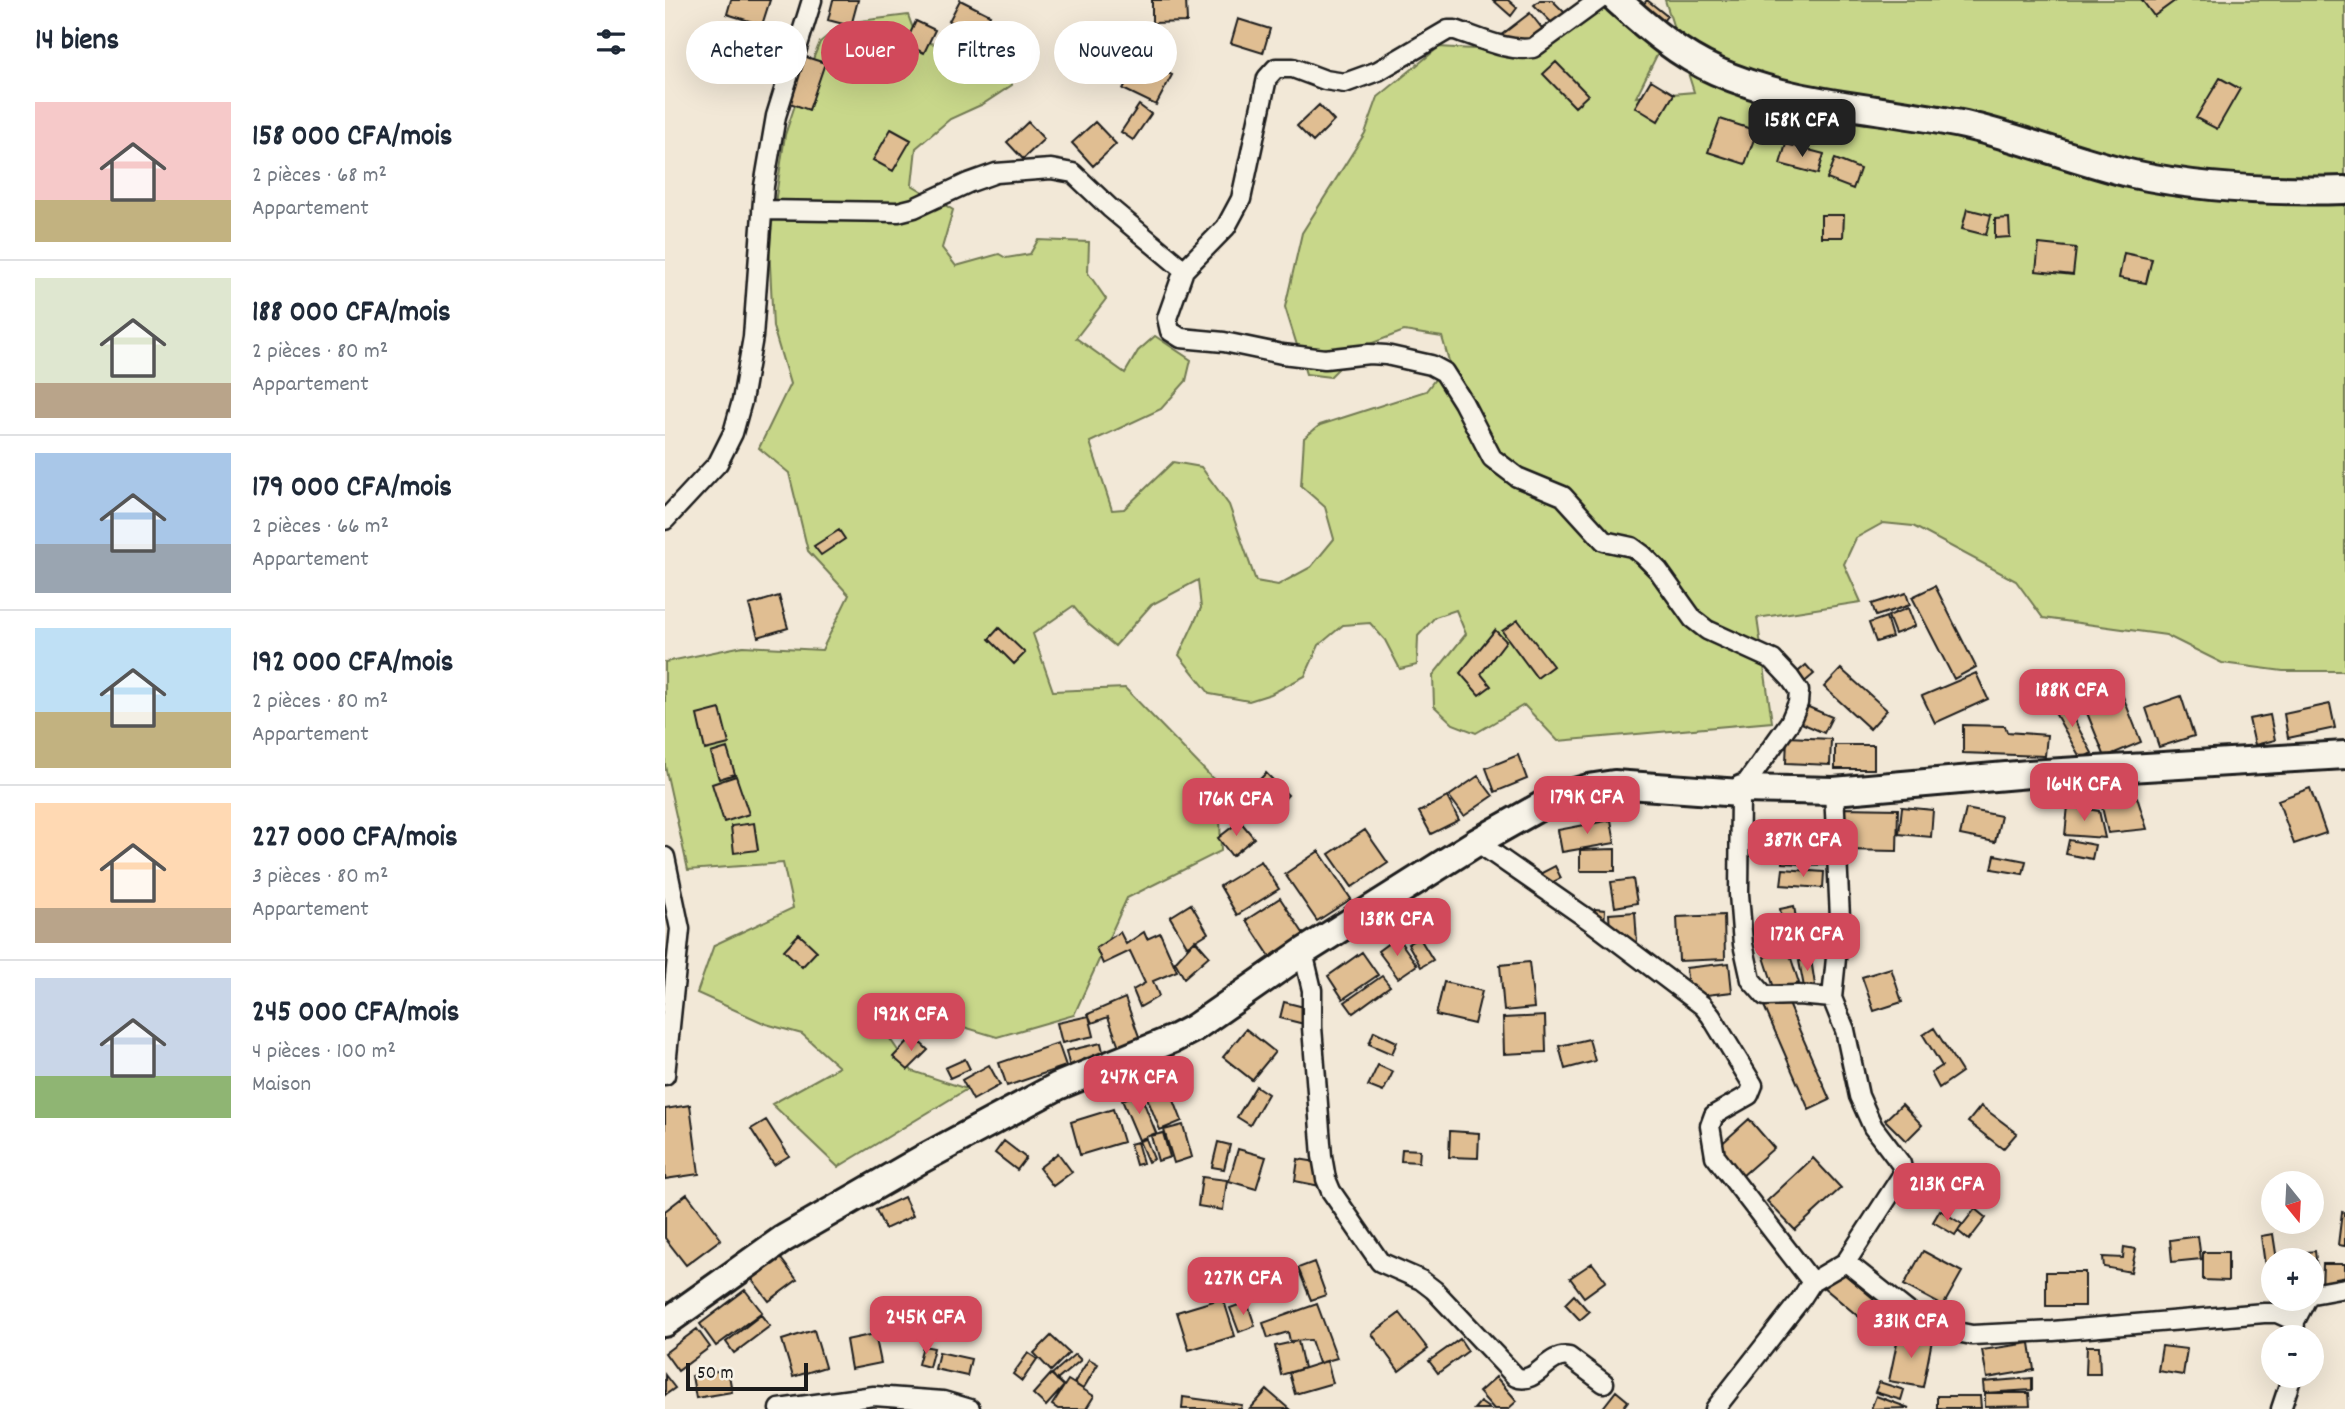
<!DOCTYPE html>
<html lang="fr">
<meta charset="utf-8">
<style>
body{margin:0;font-family:Dekko,sans-serif;background:#f2f2f3;color:#1f2937;height:100vh;display:flex;flex-direction:column;font-size:26px;white-space:nowrap}
*{box-sizing:border-box;margin:0}
p{font-size:23px;color:#747a83}
.icon{flex:none;width:38px;height:38px;fill:none;stroke:currentColor;stroke-width:2;stroke-linecap:round;stroke-linejoin:round}
.map{position:relative;flex:1;overflow:hidden}
.panel{display:flex;flex-direction:column;background:#fff;width:665px}
.panel>*{flex:none}
.hud{position:absolute;left:21px;top:21px;width:665px;height:63px;display:flex;gap:14px}
.needle{width:46px;rotate:162deg}
.tools{position:absolute;left:1596px;top:1171px;display:grid;gap:14px}
.tools a{display:grid;place-items:center;width:63px;height:63px;border-radius:50%;background:#fff;box-shadow:0 7px 28px #0002;font-size:35px}
.scale{position:absolute;left:21px;bottom:18px;width:122px;box-sizing:border-box;padding-left:7px;border:4px solid #1c1c1c;border-top:0;font-size:19px;line-height:24px;white-space:nowrap;color:#1c1c1c;-webkit-text-stroke:5px #f7f3e8;paint-order:stroke}
.price{position:absolute;translate:-50% -60px;padding:0 16px;border-radius:14px;background:#d1495b;color:#fff;font-size:23px;line-height:46px;filter:drop-shadow(0 2px 4px #0008)}
.price::after{content:'';position:absolute;left:50%;top:42px;width:21px;height:16px;margin-left:-10px;background:inherit;clip-path:polygon(0 0,100% 0,50% 100%)}
.price.current{background:#222;color:#fff}
ul{padding:0;list-style:none}
li{display:flex;align-items:center;gap:21px;height:175px;padding:0 35px}
li+li{border-top:2px solid #e0e1e3}
li span{display:grid;place-items:center;flex:none;width:196px;height:140px;border-radius:0px;color:#555}
li>.icon{margin-inline-start:auto}
span .icon{width:84px;height:84px;fill:#fffc;stroke-width:1}
li b{font-size:30px}
h2{display:flex;justify-content:space-between;align-items:center;height:84px;padding:0 35px;font-size:30px}
.pill{padding:0 24px;border-radius:32px;background:#fff;box-shadow:0 7px 28px #0002;font-size:24px;line-height:63px}
.pill.current{background:#d1495b;color:#fff}
main{display:flex;flex:1;min-height:0}
.map>svg:first-child{display:block}
.green{fill:#c8d78a;stroke:#727a53;stroke-width:2}
.building{fill:#e0be92;stroke:#1c1c1c;stroke-width:2}
.lines{fill:none;stroke-linecap:round;stroke-linejoin:round}
.street-casing{stroke:#1c1c1c;stroke-width:23}
.secondary-casing{stroke:#1c1c1c;stroke-width:32}
.street{stroke:#f7f3e8;stroke-width:18}
.secondary{stroke:#f7f3e8;stroke-width:26}
</style>
<main>
<section class="panel">
<h2>14 biens<svg class="icon" aria-label="filters" viewBox="0 0 24 24"><path d="M4 7h16M4 17h16"/><circle cx="9" cy="7" r="2"/><circle cx="15" cy="17" r="2"/></svg></h2>
<ul>
<li><span style="background:linear-gradient(#f6c9c9 70%,#c2b280 0)"><svg class="icon" aria-label="home" viewBox="0 0 24 24"><path d="M3 11l9-7 9 7M6 9v11h12V9"/></svg></span><div><b>158 000 CFA/mois</b><p>2 pièces · 68 m²</p><p>Appartement</p></div></li>
<li><span style="background:linear-gradient(#dfe7d0 75%,#b9a48a 0)"><svg class="icon" aria-label="home" viewBox="0 0 24 24"><path d="M3 11l9-7 9 7M6 9v11h12V9"/></svg></span><div><b>188 000 CFA/mois</b><p>2 pièces · 80 m²</p><p>Appartement</p></div></li>
<li><span style="background:linear-gradient(#a9c7e8 65%,#9aa5b1 0)"><svg class="icon" aria-label="home" viewBox="0 0 24 24"><path d="M3 11l9-7 9 7M6 9v11h12V9"/></svg></span><div><b>179 000 CFA/mois</b><p>2 pièces · 66 m²</p><p>Appartement</p></div></li>
<li><span style="background:linear-gradient(#bfe0f5 60%,#c2b280 0)"><svg class="icon" aria-label="home" viewBox="0 0 24 24"><path d="M3 11l9-7 9 7M6 9v11h12V9"/></svg></span><div><b>192 000 CFA/mois</b><p>2 pièces · 80 m²</p><p>Appartement</p></div></li>
<li><span style="background:linear-gradient(#ffd9b3 75%,#b9a48a 0)"><svg class="icon" aria-label="home" viewBox="0 0 24 24"><path d="M3 11l9-7 9 7M6 9v11h12V9"/></svg></span><div><b>227 000 CFA/mois</b><p>3 pièces · 80 m²</p><p>Appartement</p></div></li>
<li><span style="background:linear-gradient(#c9d6e8 70%,#8fb573 0)"><svg class="icon" aria-label="home" viewBox="0 0 24 24"><path d="M3 11l9-7 9 7M6 9v11h12V9"/></svg></span><div><b>245 000 CFA/mois</b><p>4 pièces · 100 m²</p><p>Maison</p></div></li>
</ul>
</section>
<div class="map">
<svg width="1680" height="1409" viewBox="0 0 1680 1409">
<rect width="100%" height="100%" fill="#f2e8d7"/>
<filter id="ink" filterUnits="userSpaceOnUse"><feTurbulence type="fractalNoise" baseFrequency=".0143" numOctaves="2"/><feDisplacementMap in="SourceGraphic" scale="14" xChannelSelector="R" yChannelSelector="G"/><feConvolveMatrix kernelMatrix="1 2 1 2 8 2 1 2 1" color-interpolation-filters="sRGB"/></filter>
<g filter="url(#ink)">
<path class="green" d="M938,0L993,53L971,97L1029,92L1000,0H1680V671H1618L1557,663L1501,635L1378,618L1351,581L1248,526L1218,523L1191,538L1179,564L1196,602L1092,618L1107,722L893,741L859,705L811,733L788,724L769,706L768,675L801,634L791,610L770,617L753,636L752,665L735,669L720,640L705,623L678,625L654,645L640,676L606,694L584,701L545,694L514,655L536,608L533,580L486,605L450,646L422,623L408,606L368,634L388,691L460,688L554,785L556,851L462,898L409,1015L332,1037L249,1012L223,1036L247,1071L302,1089L173,1167L107,1104L174,1067L137,1034L101,1024L32,993L49,945L128,908L118,863L23,870L0,766V662L78,646L157,650L184,595L143,551L124,473L94,448L125,384L108,327L104,244L120,135L134,93L155,42L179,23L243,15L253,42L313,48L347,67V85L318,104L285,119L251,148L247,185L288,210L277,248L291,266L334,254L341,258L365,254L373,240L424,242L423,273L441,299L411,338L460,373L473,351L490,336L526,360L521,381L496,409L425,442L447,510L459,509L508,462L536,467L564,505L591,581L613,585L646,567L669,539L660,507L636,486L639,438L655,425L761,391L784,361L777,337L739,331L694,348L665,377L641,374L620,307L637,233L700,133L713,97L774,47L861,52Z"/>
<path class="building" d="M66,0H105L97,25L62,14Z
M168,0H193L186,26L163,20Z
M295,0L325,15L315,36L284,21Z
M487,0H521L522,22L487,23Z
M828,0H843L852,8L846,16Z
M875,0H887L903,16L892,28L869,5Z
M982,0L1002,16L990,31L970,15Z
M1477,0H1511L1489,16Z
M865,13L883,36L852,59L835,36Z
M573,19L605,29L598,53L566,43Z
M335,20L372,42L351,77L315,55Z
M251,21L270,30L259,53L240,44Z
M187,31L215,36L210,62L182,57Z
M138,56L160,63L144,110L122,102Z
M474,59L507,75L491,105L458,89Z
M891,62L923,95L910,107L878,74Z
M1555,78L1575,89L1552,129L1531,118Z
M986,80L1009,94L993,121L970,107Z
M474,105L486,114L468,140L456,132Z
M654,105L669,121L648,142L632,126Z
M1055,119L1092,131L1080,164L1043,152Z
M363,122L379,139L358,159L342,142Z
M430,122L451,144L428,166L407,143Z
M226,129L246,140L228,171L208,160Z
M1121,144L1159,154L1153,174L1115,164Z
M1170,159L1195,169L1188,189L1162,179Z
M1302,209L1326,215L1321,235L1297,229Z
M1156,215H1179L1178,237H1156Z
M1344,218L1345,237L1330,238V219Z
M1374,244L1411,248L1408,275L1371,271Z
M1459,253L1487,259L1481,283L1454,278Z
M174,530L180,539L156,555L149,546Z
M1270,586L1311,667L1289,679L1247,597Z
M1241,593L1245,605L1211,616L1207,604Z
M114,596L123,628L93,637L84,605Z
M1243,608L1250,626L1230,634L1223,616Z
M1221,617L1227,637L1211,642L1204,623Z
M853,620L888,666L872,678L837,631Z
M334,628L360,653L349,664L324,639Z
M830,630L841,641L816,674L826,686L814,695L795,673Z
M1141,665L1149,674L1129,691L1121,682Z
M1176,669L1222,710L1205,729L1159,687Z
M1311,673L1323,699L1270,723L1257,696Z
M1457,694L1476,742L1440,757L1420,708Z
M1516,696L1529,736L1494,747L1481,708Z
M1398,700L1427,753L1416,759L1386,706Z
M1665,704L1670,728L1623,738L1619,714Z
M1141,706L1167,717L1159,733L1134,722Z
M55,709L64,744L40,750L32,715Z
M1605,715L1610,740L1590,745L1584,719Z
M1298,725L1340,726L1342,732L1382,735L1380,756L1298,753Z
M1122,737L1166,739L1165,765L1121,763Z
M1170,745H1209V769H1170Z
M62,748L70,774L54,779L46,753Z
M853,755L862,779L830,792L821,768Z
M601,773L623,795L602,817L579,796Z
M71,776L84,814L59,822L47,784Z
M813,776L828,796L799,816L784,796Z
M1645,788L1661,833L1629,844L1613,800Z
M782,797L794,820L766,834L754,812Z
M1472,797L1482,829L1443,833L1437,807Z
M1403,806L1434,811L1440,838L1400,835Z
M1237,807L1268,810L1266,837L1234,834Z
M1177,808L1233,809L1232,851L1177,850Z
M1301,809L1336,816L1330,842L1295,835Z
M946,820L950,843L897,852L893,830Z
M575,821L589,838L567,856L553,838Z
M89,823L93,850L69,853L66,826Z
M700,830L723,863L687,887L664,854Z
M1119,837L1161,839L1159,865L1118,863Z
M1404,840L1430,845L1427,859L1401,854Z
M950,849V871H915V850Z
M654,851L686,899L652,921L620,874Z
M1330,855L1361,861L1358,874L1327,869Z
M596,861L614,889L572,915L555,886Z
M890,866L896,878L869,892L863,880Z
M1118,869L1159,872L1158,888L1116,885Z
M968,879L972,903L950,907L946,882Z
M615,898L640,936L606,958L581,920Z
M526,904L543,933L522,946L505,917Z
M1129,906L1133,931L1120,933L1115,909Z
M930,909L940,910L939,928L929,927Z
M970,912L972,942L946,945L944,914Z
M1059,915L1060,959L1014,961L1012,917Z
M455,932L461,944L479,932L482,939L495,933L512,971L488,981L494,996L475,1007L468,990L480,983L465,951L438,964L431,948Z
M134,934L152,951L137,967L119,950Z
M732,937L752,965L733,978L713,951Z
M754,937L768,960L756,967L743,944Z
M530,940L544,956L519,978L510,962Z
M1123,949L1134,983L1110,991L1099,957Z
M697,952L713,975L678,999L663,976Z
M1146,959L1150,985L1139,987L1134,961Z
M864,962L869,1008L839,1011L835,965Z
M1064,963L1067,992L1024,997L1021,968Z
M1226,968L1237,1002L1209,1011L1197,977Z
M717,976L725,986L688,1013L680,1002Z
M779,982L817,991L809,1024L771,1015Z
M1120,997L1165,1100L1144,1110L1099,1006Z
M460,998L476,1042L455,1049L443,1017L427,1023L423,1014Z
M619,1002L647,1009L643,1025L615,1018Z
M424,1016L429,1036L397,1043L392,1023Z
M880,1016L881,1052L839,1054L838,1018Z
M1269,1028L1297,1072L1274,1088L1266,1073L1277,1066L1258,1035Z
M581,1029L610,1052L587,1080L558,1057Z
M709,1031L732,1042L727,1054L704,1044Z
M248,1036L263,1050L243,1070L228,1057Z
M924,1039L930,1061L900,1069L894,1046Z
M393,1043L401,1066L342,1086L334,1063Z
M436,1043L440,1060L405,1068L401,1051Z
M300,1059L305,1069L285,1078L280,1068Z
M324,1065L335,1085L308,1100L297,1080Z
M713,1065L728,1072L718,1092L703,1086Z
M503,1085L517,1121L495,1130L481,1095Z
M591,1086L603,1094L585,1125L572,1117Z
M475,1093L491,1133L474,1140L457,1100Z
M1237,1104L1257,1125L1241,1141L1220,1120Z
M25,1105L34,1174L0,1179V1109Z
M1316,1106L1352,1133L1338,1149L1303,1122Z
M448,1109L458,1142L415,1155L406,1122Z
M1084,1119L1109,1148L1077,1176L1052,1148Z
M101,1120L124,1156L109,1165L86,1129Z
M518,1125L527,1157L509,1163L499,1130Z
M785,1131L814,1133L813,1158L784,1157Z
M498,1133L505,1157L493,1161L486,1136Z
M481,1139L489,1159L483,1162L474,1141Z
M339,1141L361,1158L352,1170L330,1153Z
M472,1142L478,1163L471,1165L465,1144Z
M553,1142L565,1145L559,1169L547,1167Z
M573,1149L601,1157L591,1189L564,1181Z
M737,1149L755,1150L754,1162L736,1161Z
M393,1153L407,1172L388,1186L374,1168Z
M1148,1158L1176,1188L1130,1230L1102,1201Z
M633,1159L664,1164L660,1187L630,1181Z
M537,1177L562,1180L558,1210L533,1206Z
M22,1194L56,1239L21,1265L0,1238V1211Z
M239,1197L248,1216L220,1229L211,1210Z
M1310,1209L1321,1218L1304,1240L1293,1231Z
M1275,1210L1297,1224L1290,1235L1268,1222Z
M1677,1212L1680,1213V1246L1673,1245Z
M1608,1234L1612,1260H1608V1271L1601,1272L1596,1236Z
M1533,1236L1536,1259L1507,1262L1505,1240Z
M1459,1247L1471,1249L1466,1272L1439,1267L1438,1257L1458,1258Z
M1258,1251L1297,1272L1278,1306L1239,1285Z
M1650,1251L1653,1277L1647,1278V1260H1616V1255Z
M1538,1252H1563V1281L1538,1280Z
M114,1256L132,1280L104,1301L86,1278Z
M649,1262L661,1295L646,1300L633,1268Z
M927,1263L941,1281L919,1297L905,1278Z
M603,1264L610,1282L583,1294L575,1276Z
M1658,1264H1680V1289H1657Z
M1172,1268L1209,1299L1194,1317L1157,1286Z
M1381,1272H1420V1306H1381Z
M80,1290L97,1312L51,1346L35,1324Z
M909,1295L924,1312L915,1320L900,1304Z
M558,1298L570,1336L524,1350L512,1312Z
M582,1302L590,1326L574,1332L565,1308Z
M652,1304L672,1358L654,1363L646,1340L625,1341L623,1332L603,1338L598,1323Z
M1208,1308L1233,1322L1223,1340L1198,1327Z
M735,1313L763,1349L734,1371L707,1334Z
M96,1315L105,1326L69,1353L61,1342Z
M32,1329L45,1347L13,1371L0,1353Z
M149,1330L160,1367L128,1377L117,1340Z
M1234,1333L1267,1340L1258,1387L1224,1381Z
M210,1334L216,1363L186,1369L181,1340Z
M386,1336L404,1353L386,1371L369,1353Z
M795,1339L803,1351L773,1373L764,1361Z
M633,1341L639,1368L616,1375L610,1346Z
M1365,1343L1369,1370L1322,1378L1317,1350Z
M258,1346L269,1348L264,1367L253,1364Z
M1422,1346H1434L1435,1374H1421Z
M1497,1346L1522,1349L1518,1375L1493,1371Z
M274,1352L306,1359L302,1376L270,1369Z
M363,1353L372,1359L357,1381L348,1374Z
M410,1354L416,1360L392,1380L387,1374Z
M424,1359L433,1364L418,1389L409,1383Z
M662,1361L668,1383L630,1394L624,1373Z
M63,1369L67,1392L31,1398L27,1376Z
M386,1374L399,1386L381,1406L368,1394Z
M0,1375L10,1388L0,1395Z
M831,1377L852,1401L843,1409H829L814,1392Z
M1367,1378V1390L1319,1393L1318,1382Z
M403,1380L429,1396L421,1409H393L387,1405Z
M1214,1382L1239,1390L1236,1400L1210,1392Z
M602,1390L624,1409H585Z
M951,1391L963,1401L957,1409H937Z
M1320,1393H1364L1365,1406L1320,1407Z
M1211,1396L1244,1408L1206,1409Z
M1272,1396H1315L1316,1408H1272Z
M518,1397L577,1405L576,1409H517Z
M815,1402L825,1409H809Z"/>
<g class="lines">
<defs>
<path id="street" d="M934,0L868,48C842,52 815,38 790,30H783L713,71L680,83L660,80L628,68H611L602,78L576,199L561,227L519,270L502,318L505,331L516,338L559,342L617,354L660,359L704,354L721,355L766,365L779,372L798,402L827,458L852,477L898,496L939,541L967,547L978,555L993,570L1028,619L1042,630L1108,660L1125,678L1134,691L1133,703L1125,722L1077,789
M97,210L233,212L249,208L303,183L331,173L386,169L408,173L445,208L519,270
M0,520L53,463L68,433L77,401L88,337L99,186L111,116L147,0
M1075,793L1074,894L1078,944L1086,980L1100,996L1133,995L1167,998
M812,842L927,922L1038,1006L1046,1016L1088,1085L1084,1095L1049,1115L1045,1126L1050,1156L1147,1282
M0,857L15,929L0,1075
M638,952L647,990V1027L657,1156L661,1179L666,1191L715,1262L756,1280L769,1290L851,1377C871,1386 883,1352 904,1357L939,1383
M1181,1262L1245,1313L1287,1331L1307,1335L1388,1331L1599,1313H1612L1630,1321
M1647,1294L1680,1288
M1629,1337L1630,1321L1642,1298
M114,1409L209,1396L278,1401L305,1409
M1050,1409L1136,1299L1147,1282L1181,1262L1238,1174L1236,1164L1208,1127L1194,1096L1180,1030L1167,998L1175,918L1169,791
M1616,1409L1627,1376"/>
<path id="secondary" d="M952,0C982,27 1014,55 1051,71C1129,106 1217,107 1300,125C1357,138 1412,161 1468,174C1538,189 1610,192 1680,190
M0,1323L118,1239L257,1159L393,1086L508,1039L529,1028L638,952L812,842L892,797L923,788L949,784L1075,793L1077,789L1169,791L1364,774L1680,755"/>
</defs>
<use href="#street" class="street-casing"/>
<use href="#secondary" class="secondary-casing"/>
<use href="#street" class="street"/>
<use href="#secondary" class="secondary"/>
</g>
</g>
</svg>
<div class="tools">
<a><svg class="needle" viewBox="-14 -14 28 28"><path d="M0-13l5 13h-10z" fill="#e53935"/><path d="M0 13l5-13h-10z" fill="#747a83"/></svg></a>
<a>+</a>
<a>−</a>
</div>
<div class="scale">50 m</div>
<b class="price current" style="left:1137px;top:159px">158K CFA</b>
<b class="price" style="left:1407px;top:729px">188K CFA</b>
<b class="price" style="left:1419px;top:823px">164K CFA</b>
<b class="price" style="left:922px;top:836px">179K CFA</b>
<b class="price" style="left:571px;top:838px">176K CFA</b>
<b class="price" style="left:1138px;top:879px">387K CFA</b>
<b class="price" style="left:732px;top:958px">138K CFA</b>
<b class="price" style="left:1142px;top:973px">172K CFA</b>
<b class="price" style="left:246px;top:1053px">192K CFA</b>
<b class="price" style="left:474px;top:1116px">247K CFA</b>
<b class="price" style="left:1282px;top:1223px">213K CFA</b>
<b class="price" style="left:578px;top:1317px">227K CFA</b>
<b class="price" style="left:261px;top:1356px">245K CFA</b>
<b class="price" style="left:1246px;top:1360px">331K CFA</b>
<div class="hud">
<a class="pill">Acheter</a>
<a class="pill current">Louer</a>
<a class="pill">Filtres</a>
<a class="pill">Nouveau</a>
</div>
</div>
</main>
